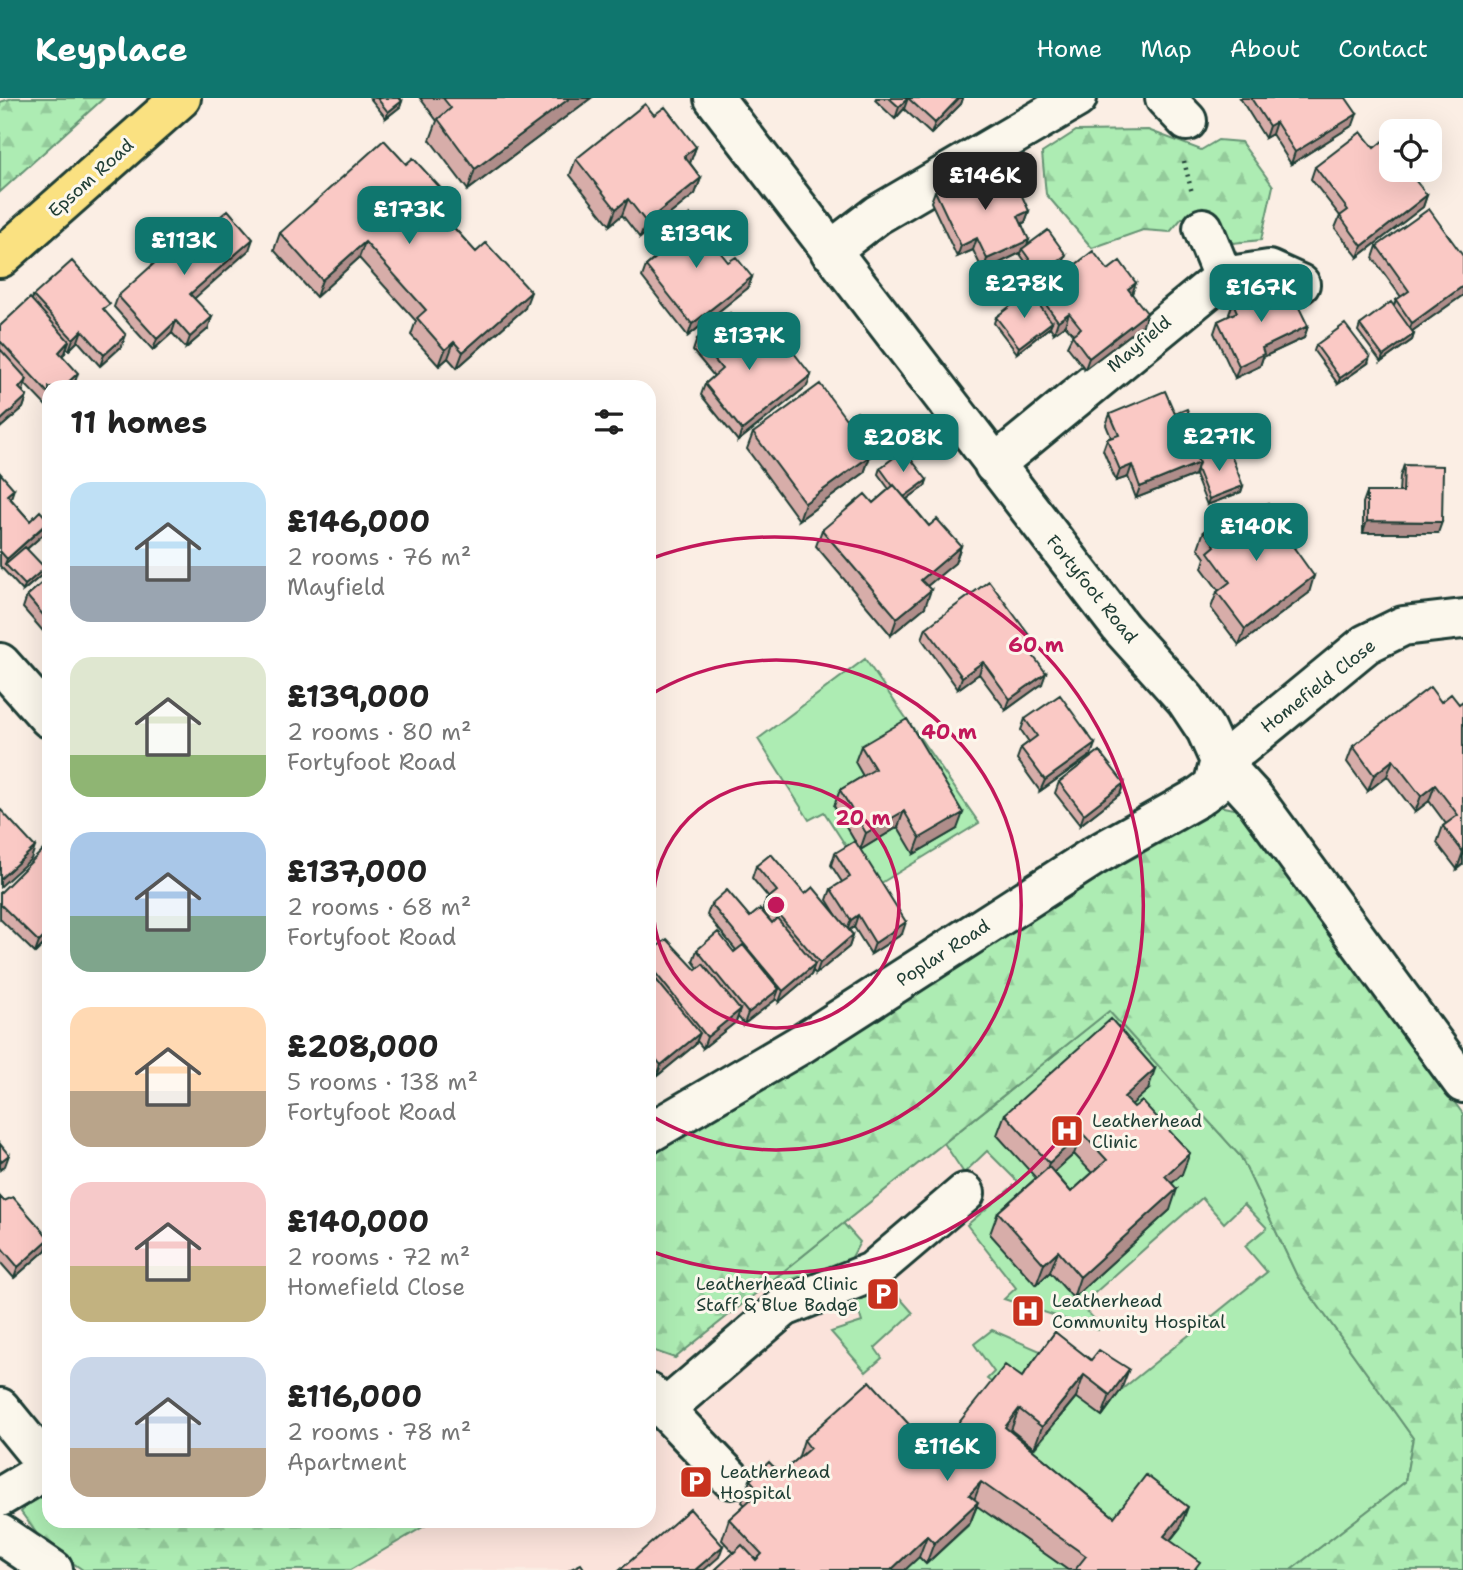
<!DOCTYPE html>
<meta charset="utf-8">
<style>
body{margin:0;font-family:"Shantell Sans",sans-serif;background:#f2f2f2;color:#222;height:100vh;display:flex;flex-direction:column;font-size:26px;white-space:nowrap}
*{box-sizing:border-box;margin:0}
p{font-size:23px;color:#767676}
.icon{flex:none;width:38px;height:38px;fill:none;stroke:currentColor;stroke-width:2;stroke-linecap:round;stroke-linejoin:round}
.map{position:relative;flex:1;overflow:hidden}
.panel{position:absolute;left:42px;top:282px;width:614px;height:1148px;display:flex;flex-direction:column;background:#fff;border-radius:21px;box-shadow:0 7px 28px #0002}
.panel>*{flex:none}
.fabs{position:absolute;left:1379px;top:21px;display:grid;gap:14px}
.fabs a{display:grid;place-items:center;width:63px;height:63px;border-radius:14px;background:#fff;box-shadow:0 7px 28px #0002;font-size:35px}
.price{position:absolute;translate:-50% -60px;padding:0 16px;border-radius:14px;background:#0f766e;color:#fff;font-size:23px;line-height:46px;filter:drop-shadow(0 2px 4px #0008)}
.price::after{content:'';position:absolute;left:50%;top:42px;width:21px;height:16px;margin-left:-10px;background:inherit;clip-path:polygon(0 0,100% 0,50% 100%)}
.price.active{background:#222;color:#fff}
ul{padding:0;list-style:none}
li{display:flex;align-items:center;gap:21px;height:175px;padding:0 28px}
li span{display:grid;place-items:center;flex:none;width:196px;height:140px;border-radius:21px;color:#555}
li>.icon{margin-inline-start:auto}
span .icon{width:84px;height:84px;fill:#fffc;stroke-width:1}
li b{font-size:30px}
h2{display:flex;justify-content:space-between;align-items:center;height:84px;padding:0 28px;font-size:30px}
header{display:flex;align-items:center;gap:42px;box-sizing:border-box;height:98px;padding:0 35px;background:#0f766e;color:#fff}
header strong{font-size:33px}
nav{display:flex;gap:38px;margin-inline-start:auto;font-size:24px}
.map>svg:first-child{display:block}
.built{fill:#fbe3db}
.green{fill:#adecb3;stroke:#669474;stroke-width:2}
.forest{fill:url(#forest-firs);stroke:#669474;stroke-width:2}
.lines{fill:none;stroke-linecap:round;stroke-linejoin:round}
.minor-casing{stroke:#1f3d34;stroke-width:44}
.major-casing{stroke:#1f3d34;stroke-width:44}
.path{stroke:#1f3d34;stroke-width:4.5;stroke-dasharray:2 5;stroke-linecap:butt}
.minor{stroke:#fbf7ec;stroke-width:38}
.major{stroke:#fae181;stroke-width:38}
.wall{fill:#d7ada9;stroke:#1f3d34;stroke-width:2;fill-rule:evenodd}
.shaded-wall{fill:#af8d8a;stroke:#1f3d34;stroke-width:2}
.building{fill:#fac9c5;stroke:#1f3d34;stroke-width:2}
.ring{fill:none;stroke:#c2185b;stroke-width:3.5}
.labels{text-anchor:middle;stroke-width:6;stroke-linejoin:round;paint-order:stroke}
.street-label{font-size:18px;fill:#1f3d34;stroke:#fbf7ec}
.poi-label{font-size:18px;fill:#1f3d34;stroke:#fbf7ec;text-anchor:start}
.centre{fill:#c2185b;stroke:#fbf7ec;stroke-width:3.5}
.ring-label{font-size:21px;text-anchor:middle;font-weight:bold;fill:#c2185b;stroke:#fbf7ec;stroke-width:6;stroke-linejoin:round;paint-order:stroke}
</style>
<header>
<strong>Keyplace</strong>
<nav><a>Home</a><a>Map</a><a>About</a><a>Contact</a></nav>
</header>
<div class="map">
<svg width="1463" height="1472" viewBox="0 0 1463 1472">
<defs>
<pattern id="forest-firs" width="22" height="20" patternUnits="userSpaceOnUse" patternTransform="scale(1.75)"><rect width="22" height="20" fill="#adecb3"/><path d="M5 1l3.5 6h-7zM16 11l3.5 6h-7z" fill="#94cb9b"/></pattern>
</defs>
<rect width="100%" height="100%" fill="#fbeee4"/>
<filter id="ink" filterUnits="userSpaceOnUse"><feTurbulence type="fractalNoise" baseFrequency=".0143" numOctaves="2"/><feDisplacementMap in="SourceGraphic" scale="14" xChannelSelector="R" yChannelSelector="G"/><feConvolveMatrix kernelMatrix="1 2 1 2 8 2 1 2 1" color-interpolation-filters="sRGB"/></filter>
<g filter="url(#ink)">
<path class="built" d="M1109,913L1241,1059L1405,1384L1291,1472H350L433,1423H649V1251L676,1260Z"/>
<path class="green" d="M865,561L979,725L873,790L824,714L809,722L758,641Z
M1109,913L1241,1059L1297,1178L1413,1340L1405,1384L1291,1472H1174L1107,1440L998,1350L1011,1332L1035,1350L1076,1299L1103,1317L1121,1292L1267,1174L1245,1148L1267,1130L1244,1106L1224,1125L1202,1100L1081,1207L1099,1226L1098,1232L1004,1201L1016,1190L967,1127L1018,1084L987,1053L964,1075L944,1045Z
M843,1125L860,1144L851,1161L787,1183H772Z
M885,1183L913,1215L875,1250L882,1260L866,1274L831,1234L862,1224L854,1199Z
M992,1232L1047,1256L1014,1301L987,1281L994,1274L974,1246Z
M973,1405L1068,1472H905L919,1459L926,1466L970,1426Z"/>
<path class="forest" d="M13,0H104L0,94V4Z
M1148,32L1201,52L1218,42L1241,44L1273,88L1261,142L1233,145L1211,119L1182,120L1170,134L1143,132L1092,150L1046,96L1042,55L1076,33Z
M1213,707L1244,713L1463,1016V1472H1291L1405,1384L1413,1340L1297,1178L1241,1059L1109,913L675,1260L649,1251V1055Z
M49,1387V1423H433L350,1472H83L43,1444L21,1414L41,1391Z"/>
<g class="lines">
<defs>
<path id="minor" d="M714,0L1121,530L1186,602L1206,632L1220,663L1254,700L1463,985
M1165,0L1187,23
M1203,130L1223,179
M830,153L877,117L1077,0
M994,367L1223,179L1269,172L1300,186
M0,565L49,620
M1220,663L1241,649L1366,546L1403,528L1463,521
M649,1035L803,945L1094,758L1197,700L1213,688L1220,663
M649,1295L731,1381
M0,1310L49,1370
M666,1310L784,1209L872,1174L965,1095
M0,1399L49,1370
M0,1436L53,1472"/>
<path id="major" d="M0,160L181,0"/>
</defs>
<use href="#minor" class="minor-casing"/>
<use href="#major" class="major-casing"/>
<path class="path" d="M1184,63L1192,95"/>
<use href="#minor" class="minor"/>
<use href="#major" class="major"/>
</g>
<path class="wall" d="M370,0H399L402,3L400,9L386,20Z
M420,0H591L468,92L430,42L437,23Z
M876,0H963L961,6L931,36L904,11L895,21L875,2Z
M1240,0H1346L1353,27L1291,66L1272,36L1265,40Z
M654,17L696,49L690,65L701,80L695,96L640,140L622,117L610,127L570,77L576,61Z
M1374,50L1427,97L1423,109L1358,159L1335,130L1340,118L1311,81L1315,69Z
M406,66L456,107L449,124L525,210L457,270L448,260L439,268L411,237L416,223L359,160L316,199L274,152L280,135Z
M1001,92L1029,113L1025,124L1022,126L1027,147L1066,157L1064,162L1038,182L1020,156V155L983,173L973,152L957,159L931,104L935,93Z
M207,130L249,152L194,200L208,231L186,250L172,235L153,252L114,209L118,198Z
M660,140L728,164L752,179L748,190L688,238L642,179L646,168L660,156L656,151Z
M1377,148L1463,197L1412,233L1414,236L1412,242L1381,264L1358,233L1360,227L1394,207L1396,202L1401,199L1373,160Z
M1108,172L1132,196L1143,227L1085,271L1067,248L1073,236L1065,227L1054,235L1050,229L1017,255L994,225L996,219L1036,202L1038,196Z
M33,198L106,215L122,248L100,268L78,243L69,252L67,250L65,255L62,257L74,287L49,289V309L48,310L25,286L22,294L27,298L23,310L0,330V228L32,202Z
M1266,202L1308,228L1304,240L1263,259L1260,268L1235,280L1214,235L1218,223L1230,218L1229,216L1233,205Z
M697,241L764,256L811,277L807,288L738,343L701,297L705,286L714,278L693,253Z
M1316,247L1368,265L1338,286L1314,253Z
M1110,316H1175L1194,348L1192,349L1197,361L1243,388L1241,394L1207,407L1195,377L1136,400L1128,379L1116,383L1103,352L1107,341L1111,339L1106,327Z
M846,321L876,340L869,357L870,358L864,375L799,422L747,351L753,335Z
M1404,367L1438,435H1363V405L1367,394H1399L1400,379Z
M880,370L927,382L925,388L907,401L929,428L961,448L955,465L927,488L925,509L891,537L816,448L822,432L873,405L889,391L878,376Z
M0,375L11,401L30,423L45,435L27,451L43,476L23,493L0,468Z
M1241,426L1297,444L1294,451L1309,495L1239,547L1211,510L1217,494L1219,493L1202,470L1205,460L1198,450L1204,433Z
M49,479V540L23,510L27,498Z
M926,530L1029,551L1042,586L1006,612L979,576L958,591L922,541Z
M1441,604L1459,606L1463,766L1457,771L1437,745L1443,728L1446,726L1429,703L1415,714L1387,678L1368,693L1347,664L1353,648Z
M1025,621L1091,657L1040,693L1017,661L1021,650L1029,644L1021,632Z
M861,648L957,731L914,756L898,729L860,752L834,708L840,692L863,678L855,664Z
M1059,684L1124,685L1120,696L1080,727L1055,695Z
M835,755L902,836L871,856L854,829L849,832L853,837L849,849L816,876L813,873L811,877L779,904L775,900V902L744,926L738,919L736,924L703,950L697,943L695,947L657,978L649,969V855L696,872L698,870L693,863L697,852L734,854L736,852L707,817L711,806L750,819L772,825L762,813L766,802L769,800L752,780L756,768L805,796L837,818L827,802L831,791L842,784L831,767Z
M0,795L49,841L35,855L0,821Z
M1148,992L1131,1006L1182,1076L1172,1085L1170,1112L1073,1200L1050,1174L1036,1187L990,1136L998,1114L1036,1080L997,1037L1005,1016ZM1074,1056L1092,1075L1071,1094L1054,1074Z
M0,1099L46,1152L14,1180L0,1164Z
M1055,1234L1121,1292L1102,1318L1076,1299L1034,1350L1011,1332L1010,1333L1114,1419L1180,1430L1170,1443L1197,1472H1068L977,1408L970,1425L926,1466L919,1459L715,1472L734,1455L722,1442L729,1421L745,1407L742,1404L750,1382L780,1376L798,1361L804,1342L932,1352L1022,1279Z"/>
<path class="shaded-wall" d="M570,0H591L468,92L475,71Z
M908,0L904,11L895,21L899,9Z
M959,0H963L961,6L931,36L935,25Z
M402,3L400,9L386,20L388,14Z
M1357,16L1353,27L1291,66L1295,54Z
M1276,24L1272,36L1265,40L1269,28Z
M696,49L690,65L678,75L684,58Z
M701,80L695,96L640,140L646,124Z
M1427,97L1423,109L1358,159L1362,148Z
M628,101L622,117L610,127L616,111Z
M456,107L450,124L437,135L443,118Z
M1029,113L1025,124L1014,130L1018,118Z
M977,140L973,152L957,159L961,148Z
M253,141L249,152L186,208L190,196Z
M1029,142L1025,153L1022,151L1020,155L983,173L987,161Z
M365,144L359,160L316,199L322,182Z
M1066,157L1064,162L1038,182L1040,176Z
M752,179L748,190L688,238L692,226Z
M1136,185L1132,196L1128,191Z
M1463,188V197L1408,236L1412,225Z
M531,194L525,210L457,270L463,254Z
M1069,215L1065,227L1054,235L1058,223Z
M1147,215L1143,227L1085,271L1089,260Z
M212,219L208,231L186,250L190,239Z
M176,223L172,235L153,252L157,241Z
M1052,224L1050,229L1017,255L1019,249Z
M1308,228L1304,240L1263,259L1260,268L1235,280L1239,268L1262,250Z
M82,232L78,243L69,252L73,241Z
M1414,236L1412,242L1381,264L1383,258Z
M126,237L122,248L100,268L104,257Z
M69,243L65,255L55,265L59,254Z
M454,244L448,260L439,268L445,252Z
M1370,259L1368,265L1338,286L1340,280Z
M78,275L74,287L72,289H63Z
M811,277L807,288L738,343L742,332Z
M27,281L23,293L14,301L19,290Z
M27,298L23,310L0,330V323Z
M1198,337L1194,348L1185,352L1189,341Z
M876,340L870,356L858,365L863,349Z
M870,358L864,375L799,422L805,405Z
M1199,365L1195,377L1136,400L1140,389Z
M1132,367L1128,379L1116,383L1120,372Z
M927,382L925,388L900,406L902,400Z
M1243,388L1241,394L1207,407L1209,401Z
M14,391L10,403L7,397Z
M1367,423L1442,424L1438,435H1363Z
M49,424L45,435L7,468L5,466L7,461Z
M961,448L955,465L915,498L921,482Z
M45,470L43,476L23,493L25,487Z
M1314,478L1309,495L1239,547L1245,531Z
M931,492L925,509L891,537L897,520Z
M1032,541L1028,553L1025,547Z
M983,564L979,576L958,591L962,579Z
M1046,575L1042,586L1006,612L1010,601Z
M1095,646L1091,657L1040,693L1045,682Z
M1393,662L1387,678L1368,693L1374,677Z
M1124,685L1120,696L1080,727L1084,716Z
M1435,687L1429,703L1415,714L1421,698Z
M904,713L898,729L860,752L866,735Z
M963,715L957,731L914,756L920,740Z
M35,749L31,761L0,789V781Z
M1463,754V766L1457,771Z
M858,817L854,829L847,833L851,822Z
M906,824L902,836L871,856L875,845Z
M49,834V841L35,855L39,844Z
M853,837L849,849L816,876L820,865Z
M815,866L811,877L779,904L783,893Z
M779,891L775,902L744,926L748,915Z
M740,912L736,924L703,950L707,939Z
M700,935L695,947L657,978L661,967Z
M1155,971L1148,992L1117,1020L1124,999Z
M1082,1035L1074,1056L1041,1086L1049,1065Z
M1190,1055L1182,1076L1157,1099L1165,1078Z
M9,1057L5,1068L0,1072V1064Z
M1177,1091L1170,1112L1073,1200L1080,1179Z
M49,1141L46,1152L14,1180L18,1169Z
M1058,1153L1050,1174L1036,1187L1044,1166Z
M1129,1271L1121,1292L1102,1318L1110,1297Z
M1084,1277L1076,1299L1034,1350L1042,1329Z
M1019,1311L1011,1332L998,1350L1005,1329Z
M981,1384L973,1405L969,1397Z
M978,1404L970,1425L926,1466L934,1445Z
M1188,1409L1180,1430L1156,1459L1164,1438Z
M927,1438L919,1459L905,1472H891Z
M723,1448L719,1459L704,1472H695Z"/>
<path class="building" d="M377,0H399L402,3L388,14Z
M443,0H570L475,71L438,21L451,10Z
M889,0H908L899,9Z
M908,0H959L935,25Z
M1251,0H1346L1357,16L1295,54L1276,24L1269,28Z
M645,6L654,17L665,9L696,49L684,58L701,80L646,124L628,101L616,111L576,61Z
M1361,34L1374,50L1384,42L1391,51V72H1407L1427,97L1362,148L1340,118L1348,112L1315,69Z
M384,42L406,66L413,60L456,107L443,118L476,154L486,145L531,194L463,254L454,244L445,252L417,220L426,212L365,144L322,182L280,135Z
M989,67L1001,92L1016,85L1029,113L1018,118L1029,142L987,161L977,140L961,148L935,93Z
M1429,111L1463,158V188L1412,225L1396,202L1409,193L1377,148Z
M228,112L253,141L190,196L212,219L190,239L176,223L157,241L118,198L201,123L207,130Z
M690,116L728,164L736,159L752,179L692,226L646,168L668,150L660,140Z
M1048,132L1066,157L1040,176L1022,151Z
M1093,153L1108,172L1120,163L1136,185L1128,191L1147,215L1089,260L1072,237L1081,230L1069,215L1058,223L1038,196Z
M72,163L110,206L103,211L126,237L104,257L82,232L73,241L33,198Z
M1261,191L1266,202L1290,191L1308,228L1262,250L1264,256L1239,268L1218,223L1237,214L1233,205Z
M1029,194L1052,224L1019,249L996,219Z
M30,200L69,243L59,254L78,275L63,289H49V296L0,243V228Z
M1391,204L1414,236L1383,258L1360,227Z
M730,215L764,256L783,241L811,277L742,332L705,286L722,271L697,241Z
M1345,226L1370,259L1340,280L1316,247Z
M0,251L27,281L19,290L27,298L0,323Z
M820,286L846,321L857,314L876,340L863,349L870,358L805,405L753,335Z
M1165,293L1175,316L1187,311L1198,337L1189,341L1199,365L1140,389L1132,367L1120,372L1107,341L1119,337L1110,316Z
M1228,349L1243,388L1209,401L1197,371L1199,365L1197,361Z
M904,352L927,382L904,399L894,387L893,388L880,370Z
M1404,367L1443,368L1442,424L1367,423V394H1403Z
M0,375L14,391L7,397L30,423L40,413L49,423L7,461L0,453Z
M894,387L929,428L937,421L961,448L921,482L931,492L897,520L822,432L865,396L873,405Z
M1268,406L1297,444L1292,447L1314,478L1245,531L1217,494L1230,484L1208,454L1215,448L1204,433L1231,412L1241,426Z
M25,449L45,470L25,487L5,466Z
M49,479V524L27,498Z
M989,483L1032,541L1025,547L1046,575L1010,601L983,564L962,579L926,530Z
M1430,589L1441,604L1451,596L1459,606L1463,603V754L1443,728L1458,717L1435,687L1421,698L1393,662L1374,677L1353,648Z
M1060,597L1095,646L1045,682L1021,650L1037,638L1025,621Z
M907,621L963,715L920,740L904,713L866,735L840,692L875,671L861,648Z
M1099,653L1124,685L1084,716L1059,684Z
M0,711L35,749L0,781Z
M855,743L906,824L875,845L858,817L851,822L831,791L850,779L835,755Z
M43,752L49,758V834L39,844L0,806V795Z
M771,756L805,796L813,789L853,837L820,865L766,802L777,793L756,768Z
M727,792L750,819L760,811L772,825L777,820L815,866L783,893L711,806Z
M718,834L734,854L743,847L779,891L748,915L697,852Z
M667,841L696,872L703,866L740,912L707,939L649,867V855Z
M649,873L700,935L661,967L649,952Z
M1111,921L1155,971L1124,999L1134,1009L1142,1003L1190,1055L1165,1078L1177,1091L1080,1179L1058,1153L1044,1166L998,1114L1049,1069L1071,1094L1107,1062L1082,1035L1049,1065L1005,1016Z
M0,1046L9,1057L0,1064Z
M0,1099L4,1103L13,1099L49,1140V1141L18,1169L0,1148Z
M1055,1234L1091,1262L1099,1252L1129,1271L1110,1297L1084,1277L1042,1329L1019,1311L1005,1329L1114,1419L1146,1377L1188,1409L1164,1438L1200,1464L1194,1472H1075L1086,1458L981,1384L969,1397L978,1404L934,1445L927,1438L891,1472H715L742,1447L756,1462L762,1456L729,1421L760,1393L750,1382L769,1364L780,1376L810,1350L804,1342L870,1283L932,1352L949,1337L1005,1267L1022,1279Z
M690,1411L723,1448L695,1472H620Z
M581,1466L585,1472H569Z"/>
</g>
<g class="ring">
<circle cx="776" cy="807" r="123"/>
<path d="M650 597A245 245 0 1 1 650 1017"/>
<path d="M650 461A368 368 0 1 1 650 1153"/>
</g>
<defs>
<symbol id="hospital-square" viewBox="-11 -11 22 22"><rect x="-9" y="-9" width="18" height="18" rx="4" fill="#c8321e" stroke="#fbf7ec"/><path d="M-5-5h3v3.5h4V-5h3V5h-3V1.5h-4V5h-3Z" fill="#fff"/></symbol>
<symbol id="parking-square" viewBox="-11 -11 22 22"><rect x="-9" y="-9" width="18" height="18" rx="4" fill="#c8321e" stroke="#fbf7ec"/><path d="M-3.5-5.5H1a3.5 3.5 0 0 1 0 7H-1V5.5H-3.5ZM-1-3.4V-.6H.8a1.4 1.4 0 0 0 0-2.8Z" fill="#fff"/></symbol>
</defs>
<g fill-rule="evenodd">
<use href="#hospital-square" x="1048" y="1014" width="38" height="38"/>
<use href="#parking-square" x="864" y="1177" width="38" height="38"/>
<use href="#hospital-square" x="1009" y="1194" width="38" height="38"/>
<use href="#parking-square" x="677" y="1365" width="38" height="38"/>
</g>
<g class="labels">
<g class="street-label">
<text transform="translate(91 80) rotate(-42)" y="6">Epsom Road</text>
<text transform="translate(1139 246) rotate(-40)" y="6">Mayfield</text>
<text transform="translate(1092 491) rotate(51)" y="6">Fortyfoot Road</text>
<text transform="translate(1318 588) rotate(-38)" y="6">Homefield Close</text>
<text transform="translate(943 855) rotate(-33)" y="6">Poplar Road</text>
</g>
<g class="poi-label">
<text x="1092" y="1029">Leatherhead<tspan x="1092" dy="21">Clinic</tspan></text>
<text x="858" y="1192" text-anchor="end">Leatherhead Clinic<tspan x="858" dy="21">Staff &amp; Blue Badge</tspan></text>
<text x="1052" y="1209">Leatherhead<tspan x="1052" dy="21">Community Hospital</tspan></text>
<text x="720" y="1380">Leatherhead<tspan x="720" dy="21">Hospital</tspan></text>
</g>
</g>
<circle cx="776" cy="807" r="10" class="centre"/>
<g class="ring-label">
<text x="1036" y="554">60 m</text>
<text x="949" y="641">40 m</text>
<text x="863" y="727">20 m</text>
</g>
</svg>
<div class="fabs">
<a><svg class="icon" aria-label="locate" viewBox="0 0 24 24"><circle cx="12" cy="12" r="6"/><path d="M12 2v4M12 18v4M2 12h4M18 12h4"/></svg></a>
</div>
<b class="price active" style="left:985px;top:114px">£146K</b>
<b class="price" style="left:409px;top:148px">£173K</b>
<b class="price" style="left:696px;top:172px">£139K</b>
<b class="price" style="left:184px;top:179px">£113K</b>
<b class="price" style="left:1024px;top:222px">£278K</b>
<b class="price" style="left:1261px;top:226px">£167K</b>
<b class="price" style="left:749px;top:274px">£137K</b>
<b class="price" style="left:1219px;top:375px">£271K</b>
<b class="price" style="left:903px;top:376px">£208K</b>
<b class="price" style="left:1256px;top:465px">£140K</b>
<b class="price" style="left:947px;top:1385px">£116K</b>
<section class="panel">
<h2>11 homes<svg class="icon" aria-label="filters" viewBox="0 0 24 24"><path d="M4 7h16M4 17h16"/><circle cx="9" cy="7" r="2"/><circle cx="15" cy="17" r="2"/></svg></h2>
<ul>
<li><span style="background:linear-gradient(#bfe0f5 60%,#9aa5b1 0)"><svg class="icon" aria-label="home" viewBox="0 0 24 24"><path d="M3 11l9-7 9 7M6 9v11h12V9"/></svg></span><div><b>£146,000</b><p>2 rooms · 76 m²</p><p>Mayfield</p></div></li>
<li><span style="background:linear-gradient(#dfe7d0 70%,#8fb573 0)"><svg class="icon" aria-label="home" viewBox="0 0 24 24"><path d="M3 11l9-7 9 7M6 9v11h12V9"/></svg></span><div><b>£139,000</b><p>2 rooms · 80 m²</p><p>Fortyfoot Road</p></div></li>
<li><span style="background:linear-gradient(#a9c7e8 60%,#7fa58c 0)"><svg class="icon" aria-label="home" viewBox="0 0 24 24"><path d="M3 11l9-7 9 7M6 9v11h12V9"/></svg></span><div><b>£137,000</b><p>2 rooms · 68 m²</p><p>Fortyfoot Road</p></div></li>
<li><span style="background:linear-gradient(#ffd9b3 60%,#b9a48a 0)"><svg class="icon" aria-label="home" viewBox="0 0 24 24"><path d="M3 11l9-7 9 7M6 9v11h12V9"/></svg></span><div><b>£208,000</b><p>5 rooms · 138 m²</p><p>Fortyfoot Road</p></div></li>
<li><span style="background:linear-gradient(#f6c9c9 60%,#c2b280 0)"><svg class="icon" aria-label="home" viewBox="0 0 24 24"><path d="M3 11l9-7 9 7M6 9v11h12V9"/></svg></span><div><b>£140,000</b><p>2 rooms · 72 m²</p><p>Homefield Close</p></div></li>
<li><span style="background:linear-gradient(#c9d6e8 65%,#b9a48a 0)"><svg class="icon" aria-label="home" viewBox="0 0 24 24"><path d="M3 11l9-7 9 7M6 9v11h12V9"/></svg></span><div><b>£116,000</b><p>2 rooms · 78 m²</p><p>Apartment</p></div></li>
</ul>
</section>
</div>
